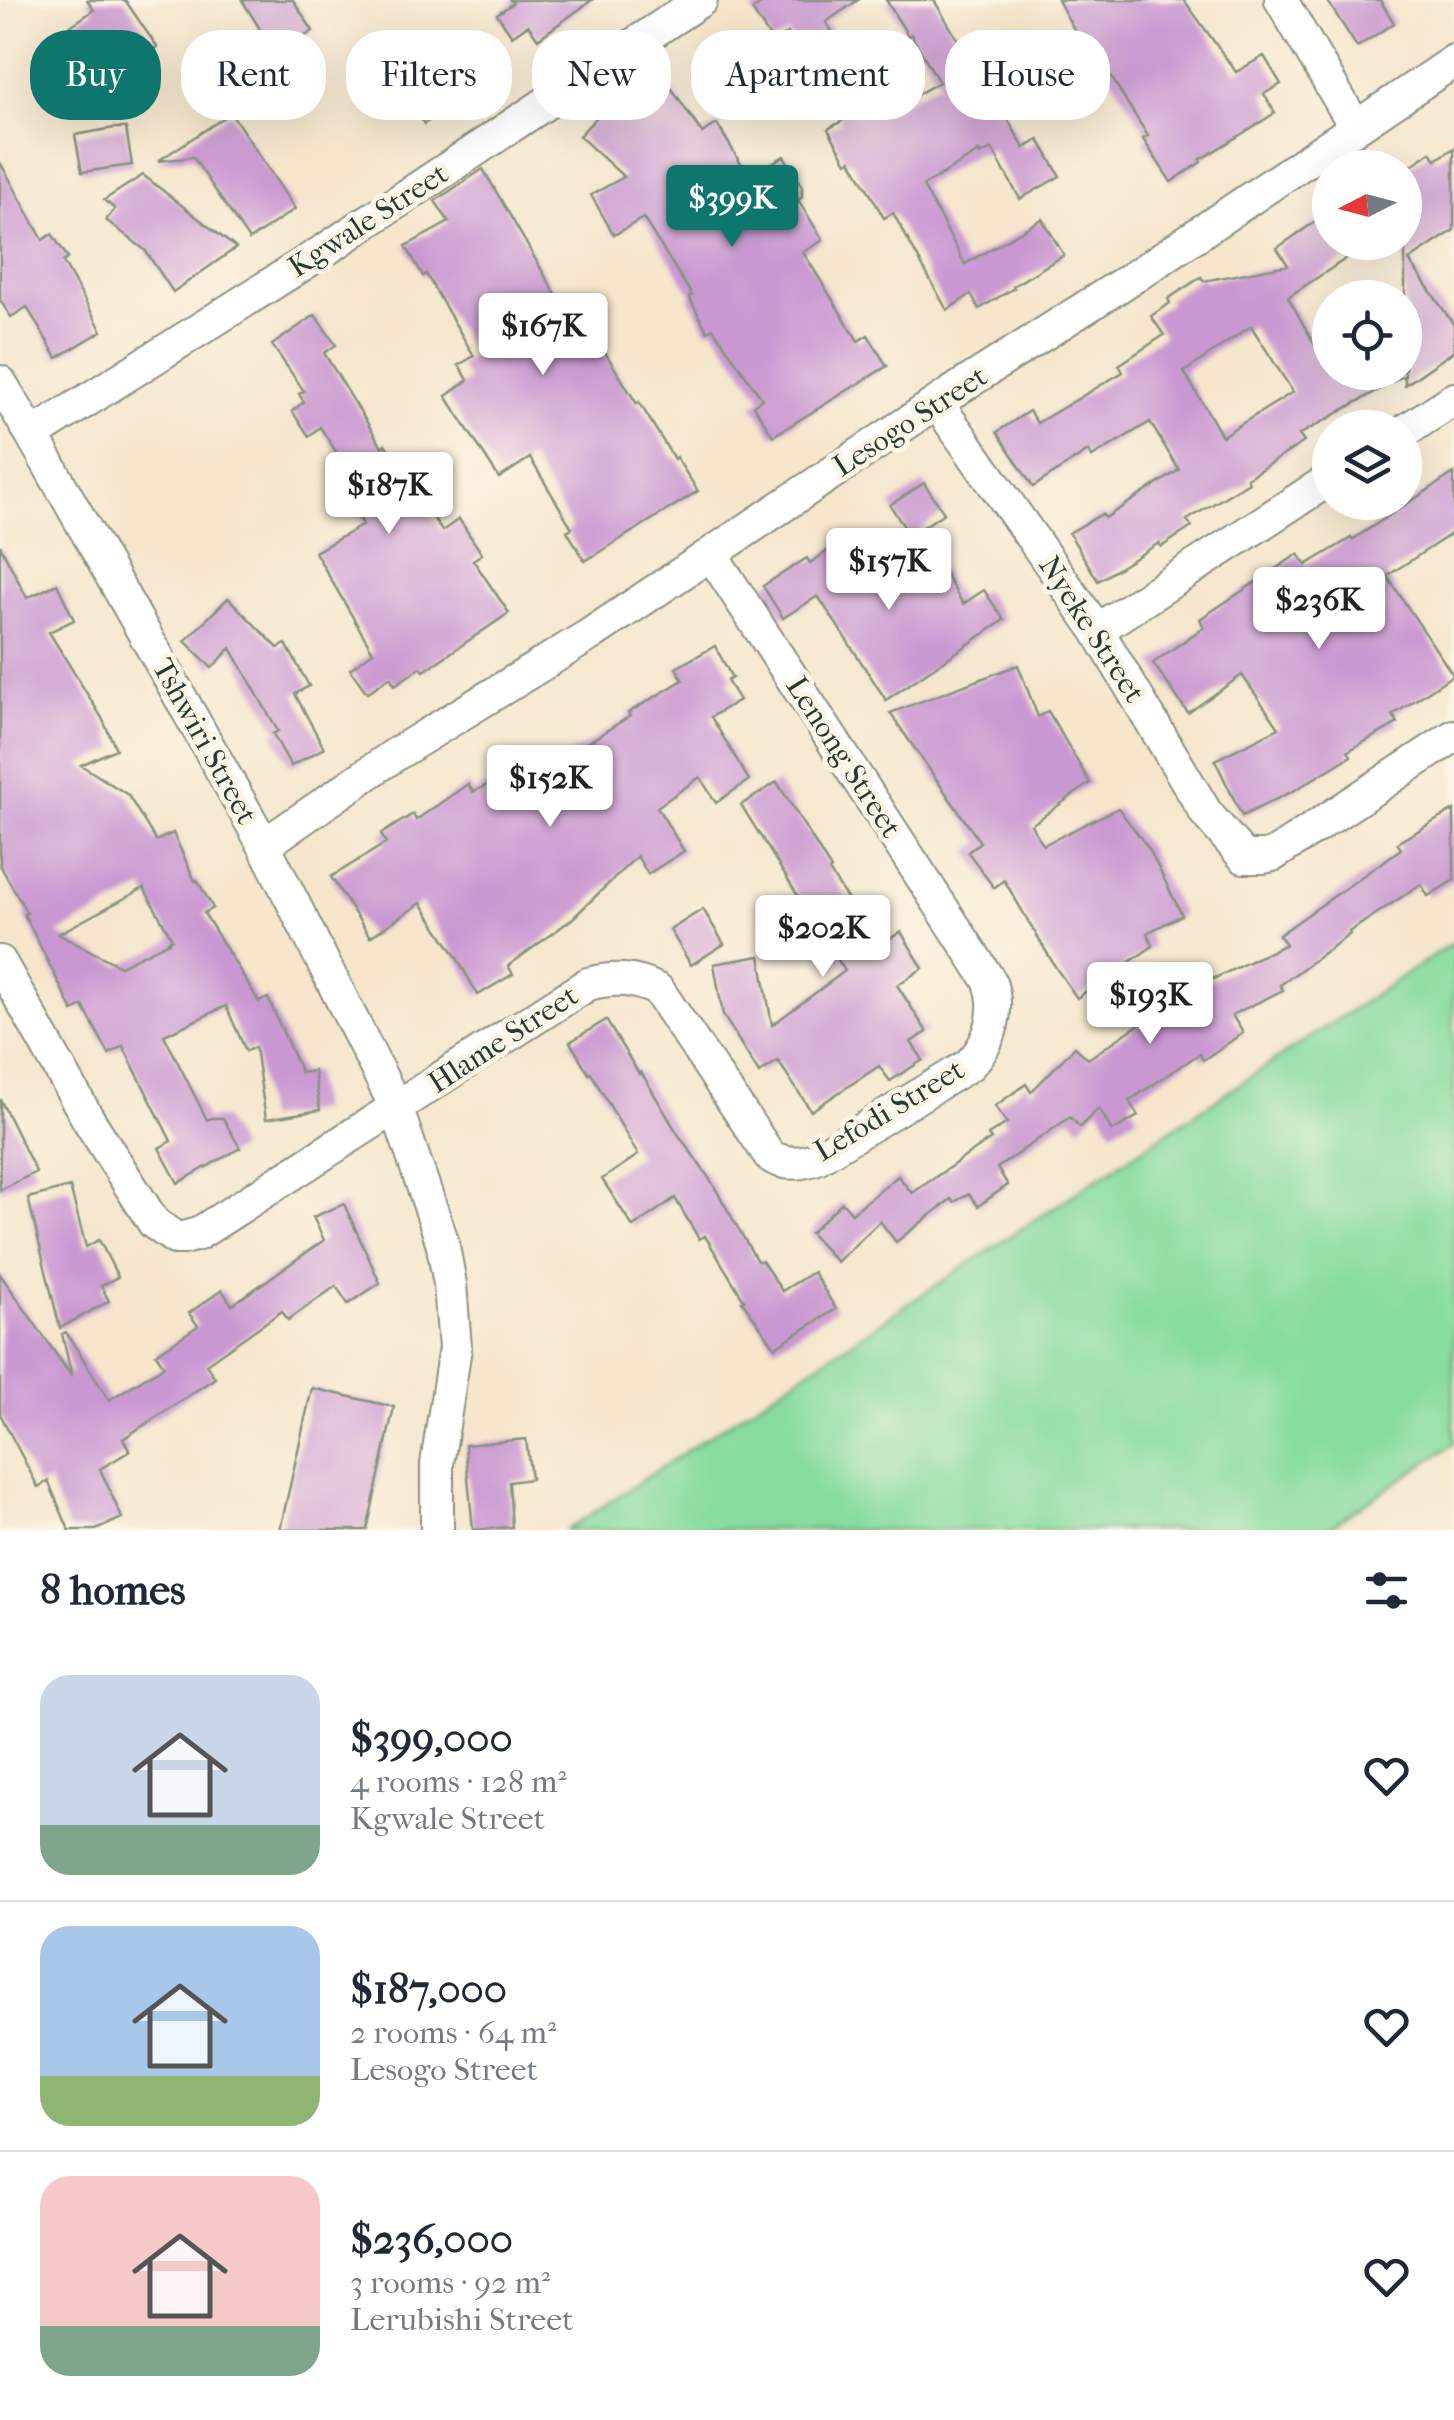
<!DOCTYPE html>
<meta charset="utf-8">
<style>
body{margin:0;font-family:"IM FELL French Canon",serif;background:#f6f6f7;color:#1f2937;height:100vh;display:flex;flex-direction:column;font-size:38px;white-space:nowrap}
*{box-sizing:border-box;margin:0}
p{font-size:32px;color:#747a83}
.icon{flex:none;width:55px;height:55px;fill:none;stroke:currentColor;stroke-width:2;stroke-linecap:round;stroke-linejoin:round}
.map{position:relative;height:1530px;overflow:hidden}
.side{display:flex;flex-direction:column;background:#fff;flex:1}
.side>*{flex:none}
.top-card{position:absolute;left:30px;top:30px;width:1395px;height:90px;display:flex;gap:20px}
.needle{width:65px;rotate:264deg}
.buttons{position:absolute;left:1312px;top:150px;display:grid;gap:20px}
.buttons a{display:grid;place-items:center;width:110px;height:110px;border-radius:50%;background:#fff;box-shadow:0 10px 40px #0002;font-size:50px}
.price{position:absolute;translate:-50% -85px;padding:0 22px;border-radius:10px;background:#fff;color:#222;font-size:32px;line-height:65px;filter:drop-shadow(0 2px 5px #0008)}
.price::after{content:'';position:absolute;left:50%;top:60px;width:30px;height:22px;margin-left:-15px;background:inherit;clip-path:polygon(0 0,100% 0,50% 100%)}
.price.on{background:#0f766e;color:#fff}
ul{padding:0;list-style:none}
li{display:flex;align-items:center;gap:30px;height:250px;padding:0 40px}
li+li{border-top:2px solid #e0e1e3}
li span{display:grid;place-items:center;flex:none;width:280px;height:200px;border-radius:30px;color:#555}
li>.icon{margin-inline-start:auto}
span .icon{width:120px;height:120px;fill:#fffc;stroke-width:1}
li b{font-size:42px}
h2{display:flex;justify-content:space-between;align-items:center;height:120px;padding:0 40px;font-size:42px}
.tag{padding:0 35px;border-radius:40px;background:#fff;box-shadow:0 10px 40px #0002;font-size:35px;line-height:90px}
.tag.on{background:#0f766e;color:#fff}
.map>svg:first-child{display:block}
.green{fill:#87dc9e;stroke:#538c69;stroke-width:2.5}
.building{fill:#c998d2;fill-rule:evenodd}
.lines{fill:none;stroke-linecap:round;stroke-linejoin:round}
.minor-casing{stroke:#8a9280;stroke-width:36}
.minor{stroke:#fff;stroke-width:32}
.labels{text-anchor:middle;stroke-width:10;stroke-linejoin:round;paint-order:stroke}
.street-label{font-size:30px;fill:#1f3d34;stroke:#fcf5e5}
</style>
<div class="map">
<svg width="1454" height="1530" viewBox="0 0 1454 1530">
<rect width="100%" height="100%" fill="#fcf5e5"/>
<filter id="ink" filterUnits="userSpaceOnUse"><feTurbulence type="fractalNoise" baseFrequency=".01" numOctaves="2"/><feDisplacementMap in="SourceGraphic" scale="20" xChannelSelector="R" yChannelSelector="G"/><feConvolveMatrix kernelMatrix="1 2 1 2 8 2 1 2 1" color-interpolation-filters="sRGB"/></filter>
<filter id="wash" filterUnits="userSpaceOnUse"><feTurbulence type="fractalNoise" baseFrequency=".0048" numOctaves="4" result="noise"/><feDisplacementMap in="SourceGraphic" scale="40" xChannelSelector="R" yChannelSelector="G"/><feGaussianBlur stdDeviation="2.25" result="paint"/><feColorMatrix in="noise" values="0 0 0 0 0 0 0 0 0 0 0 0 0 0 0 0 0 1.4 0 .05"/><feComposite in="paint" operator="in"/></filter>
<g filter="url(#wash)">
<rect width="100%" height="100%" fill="#f5e6cc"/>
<path class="green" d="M1454,942V1444L1325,1530H567Z"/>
<g id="blocks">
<path class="building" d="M87,0H125L157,47L131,65L110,35L122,103L69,27L94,10Z
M242,0H293L313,31L276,55Z
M510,0H592L538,39L528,25L512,36L497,14L513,3Z
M767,0H858L826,22L883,114L939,82L911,34L908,36L886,0H934L994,101L997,100L1024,148L1039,140L1060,176L1020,199L992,149L980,155L979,152L923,186L965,264L1042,219L1064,255L1013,286L1014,288L979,309L971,294L947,310L893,213L884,218L851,160L847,162L828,129L842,121L788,33L773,42L752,10Z
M1058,0H1184L1236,72L1264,56L1281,84L1264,94L1275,113L1200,160L1201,162L1171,182L1143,139L1148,136L1105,67L1094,74L1077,45L1081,43Z
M1327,0H1380L1394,23L1357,47Z
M443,55L469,93L424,124L406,96L417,89L410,78Z
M659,70L702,133L717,124L749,177L784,156L802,186V197L798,200L823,240L803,252L858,341L868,335L887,366L773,436L753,405L762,399L713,328L707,331L689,297L692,295L643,218L614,235L591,195L624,177L579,136L608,105Z
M231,113L295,209L249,240L193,157L158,161Z
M114,128H126L132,165L82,172L75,135Z
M1454,148V230L1409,260L1454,325V351L1405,385V375L1299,435L1304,442L1247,478L1249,482L1187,520L1192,527L1161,547L1159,543L1098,581L1069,533L1102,514L1105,518L1179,470L1150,422L1092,457L1088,451L1033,487L997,432L1029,411L1037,423L1123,372L1119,365L1164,335L1151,316L1170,303L1168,299L1201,277L1204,281L1288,265L1277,248L1319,219L1330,236V242H1334L1342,254L1356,252L1288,297L1330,372H1405V170L1431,152L1436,160ZM1251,326L1293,392L1222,436L1184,372Z
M0,162L43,240L52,234L68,258L63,262L102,331L57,358L27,307L11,317L0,300Z
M483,169L562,305L572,299L637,404L639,402L674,459L676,457L698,491L585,561L567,531L572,528L530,458L499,478L446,396L468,380L459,365L474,356L426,274L423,276L406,246L449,222L435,201Z
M143,175L236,248L173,292L145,250L106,220L115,209L104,200Z
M315,315L336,345L324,353L382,447L385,444L442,531L459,519L482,554L473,560L509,613L424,671L421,667L395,685L390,677L367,693L350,669L373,652L315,552L363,525L354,506L367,499L320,427L309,436L292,411L304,402L299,394L304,391L272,345Z
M1454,473V532L1387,576L1453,675L1393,715L1398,723L1348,751L1351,756L1295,790L1242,816L1215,760L1279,728L1242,675L1188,713L1153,663L1204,627L1200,619L1298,554L1306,565L1351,538L1352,540Z
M924,483L944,513L910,536L890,505Z
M841,542L871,585L931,550L963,604L984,590L1004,620L886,700L818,596L783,618L763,586L807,558L810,563Z
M0,545L27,598L57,584L74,620L49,632L102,718L116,749L81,765L128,795L156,841L173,833L195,881L197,880L213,908L204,913L259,1002L268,998L301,1073L314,1071L320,1110L266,1119L255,1047L246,1051L226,1006L164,1035L207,1120L212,1118H223L240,1148L178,1183L159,1148L171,1141L123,1046L109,1054L83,1006L73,1011L24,914L27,913L0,865ZM144,888L172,939L168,941L169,942L120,966L58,934Z
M228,598L278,648L286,644L309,686L295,694L324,748L291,766L273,734L278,731L231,648L212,668L185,641Z
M715,646L732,678L727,681L739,700L711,717L749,780L716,803L700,777L657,807L684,851L648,874L637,856L572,919L508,966L513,974L478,995L454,953L421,903L370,937L331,877L386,843L381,834L413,814L416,820L468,784L473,792L546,756L551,766L630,716L628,713L683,680L676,668Z
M1018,665L1038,717L1048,711L1090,783L1031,825L1043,845L1118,808L1149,849L1182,915L1147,933L1153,946L1077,998L1056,968L1004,880L994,888L968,852L980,842L890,713Z
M777,782L831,869L829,871L878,946L901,932L923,968L897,985L927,1032L911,1042L923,1060L890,1081L879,1066L811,1111L778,1061L759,1073L723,1015L714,964L760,956L772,1025L845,971L741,805Z
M1454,810V880L1428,896L1421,884L1349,932L1350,934L1280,985L1283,990L1232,1015L1243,1033L1203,1060L1199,1054L1129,1101L1138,1116L1112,1131L1099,1108L1080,1127L1070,1117L997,1168L1008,1185L978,1206L969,1194L954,1202L951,1199L896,1242L880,1221L837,1262L810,1233L842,1202L852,1213L898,1176L912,1193L991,1139L988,1135L1007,1123L995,1106L1026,1084L1031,1092L1075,1047L1088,1059L1208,978L1209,981L1286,944L1279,935L1401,849L1397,843Z
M703,909L724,944L691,965L670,930Z
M606,1020L639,1074L641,1072L676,1131L711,1181L757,1261H762L782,1291L813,1272L836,1309L775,1347L742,1301L744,1300L705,1236L699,1239L675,1198L633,1227L602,1179L638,1155L591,1073L589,1074L570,1042Z
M0,1099L36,1172L0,1190Z
M70,1187L86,1247L99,1240L118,1277L101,1286L109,1301L60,1328L28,1198Z
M344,1204L380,1283L348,1304L336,1286L288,1320L282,1311L206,1364L215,1378L123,1439L130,1451L100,1469L122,1518L96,1530H69L48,1481L38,1487L0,1414V1274L72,1377L62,1334L66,1332L109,1400L164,1366L156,1354L198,1326L189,1313L222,1290L232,1305L324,1240L313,1217Z
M312,1388L394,1407L367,1530H280Z
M526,1439L531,1479L509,1482L512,1527L473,1530L465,1445Z"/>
</g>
</g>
<g filter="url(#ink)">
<use href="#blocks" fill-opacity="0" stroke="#8a9280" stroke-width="2.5"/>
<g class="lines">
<defs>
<path id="minor" d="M1281,0L1355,126
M0,382L32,435L264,845L396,1107L442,1241L450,1284L455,1348L437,1464V1530
M937,403L1097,630L1206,813L1244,857H1264L1273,855L1454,736
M1405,431L1454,399
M32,435L322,252L701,0
M1097,630L1330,479
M264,845L396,754L588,636L962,386L1149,267L1454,61
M0,962L88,1119L154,1223L175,1238H184L198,1234L588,984C613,977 634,978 658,990L770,1156C784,1165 801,1164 817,1158L969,1065C991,1043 1001,1009 989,980L711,554"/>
</defs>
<use href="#minor" class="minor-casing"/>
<use href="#minor" class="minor"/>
</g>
</g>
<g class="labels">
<g class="street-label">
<text transform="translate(368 220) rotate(-33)" y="10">Kgwale Street</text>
<text transform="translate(910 421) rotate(-33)" y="10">Lesogo Street</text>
<text transform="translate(1092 629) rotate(57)" y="10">Nyeke Street</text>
<text transform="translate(205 741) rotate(61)" y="10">Tshwiri Street</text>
<text transform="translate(844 757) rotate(57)" y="10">Lenong Street</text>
<text transform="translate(503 1039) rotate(-33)" y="10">Hlame Street</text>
<text transform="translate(889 1110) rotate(-31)" y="10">Lefodi Street</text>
</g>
</g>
</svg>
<div class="buttons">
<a><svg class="needle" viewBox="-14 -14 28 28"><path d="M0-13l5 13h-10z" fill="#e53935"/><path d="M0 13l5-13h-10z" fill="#747a83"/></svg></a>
<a><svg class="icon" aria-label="locate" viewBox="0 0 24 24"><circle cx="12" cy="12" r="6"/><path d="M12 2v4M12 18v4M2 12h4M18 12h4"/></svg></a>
<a><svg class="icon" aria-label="layers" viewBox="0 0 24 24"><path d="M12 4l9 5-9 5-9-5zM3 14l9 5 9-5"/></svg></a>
</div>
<b class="price on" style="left:732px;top:250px">$399K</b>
<b class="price" style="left:543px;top:378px">$167K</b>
<b class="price" style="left:389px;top:537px">$187K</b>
<b class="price" style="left:889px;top:613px">$157K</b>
<b class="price" style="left:1319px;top:652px">$236K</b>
<b class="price" style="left:550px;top:830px">$152K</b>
<b class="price" style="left:823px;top:980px">$202K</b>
<b class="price" style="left:1150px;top:1047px">$193K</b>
<div class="top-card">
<a class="tag on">Buy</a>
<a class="tag">Rent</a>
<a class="tag">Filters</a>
<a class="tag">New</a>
<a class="tag">Apartment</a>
<a class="tag">House</a>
</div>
</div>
<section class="side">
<h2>8 homes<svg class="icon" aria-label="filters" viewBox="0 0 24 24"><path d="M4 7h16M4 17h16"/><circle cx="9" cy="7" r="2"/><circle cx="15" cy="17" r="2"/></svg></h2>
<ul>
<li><span style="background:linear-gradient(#c9d6e8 75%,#7fa58c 0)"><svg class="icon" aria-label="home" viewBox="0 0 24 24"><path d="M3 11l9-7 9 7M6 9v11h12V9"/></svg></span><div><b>$399,000</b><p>4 rooms · 128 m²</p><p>Kgwale Street</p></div><svg class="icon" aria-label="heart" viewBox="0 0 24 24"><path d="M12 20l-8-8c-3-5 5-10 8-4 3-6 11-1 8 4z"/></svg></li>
<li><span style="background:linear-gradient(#a9c7e8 75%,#8fb573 0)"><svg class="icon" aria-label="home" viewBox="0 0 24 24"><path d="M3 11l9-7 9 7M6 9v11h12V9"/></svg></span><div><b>$187,000</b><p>2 rooms · 64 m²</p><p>Lesogo Street</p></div><svg class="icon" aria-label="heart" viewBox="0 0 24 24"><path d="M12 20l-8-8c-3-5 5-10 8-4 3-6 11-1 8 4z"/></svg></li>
<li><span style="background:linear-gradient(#f6c9c9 75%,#7fa58c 0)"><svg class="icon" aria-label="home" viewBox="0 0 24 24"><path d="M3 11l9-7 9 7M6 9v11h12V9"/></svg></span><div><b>$236,000</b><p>3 rooms · 92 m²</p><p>Lerubishi Street</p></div><svg class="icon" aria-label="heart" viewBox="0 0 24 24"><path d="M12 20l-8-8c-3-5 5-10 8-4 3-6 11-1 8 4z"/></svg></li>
</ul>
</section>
